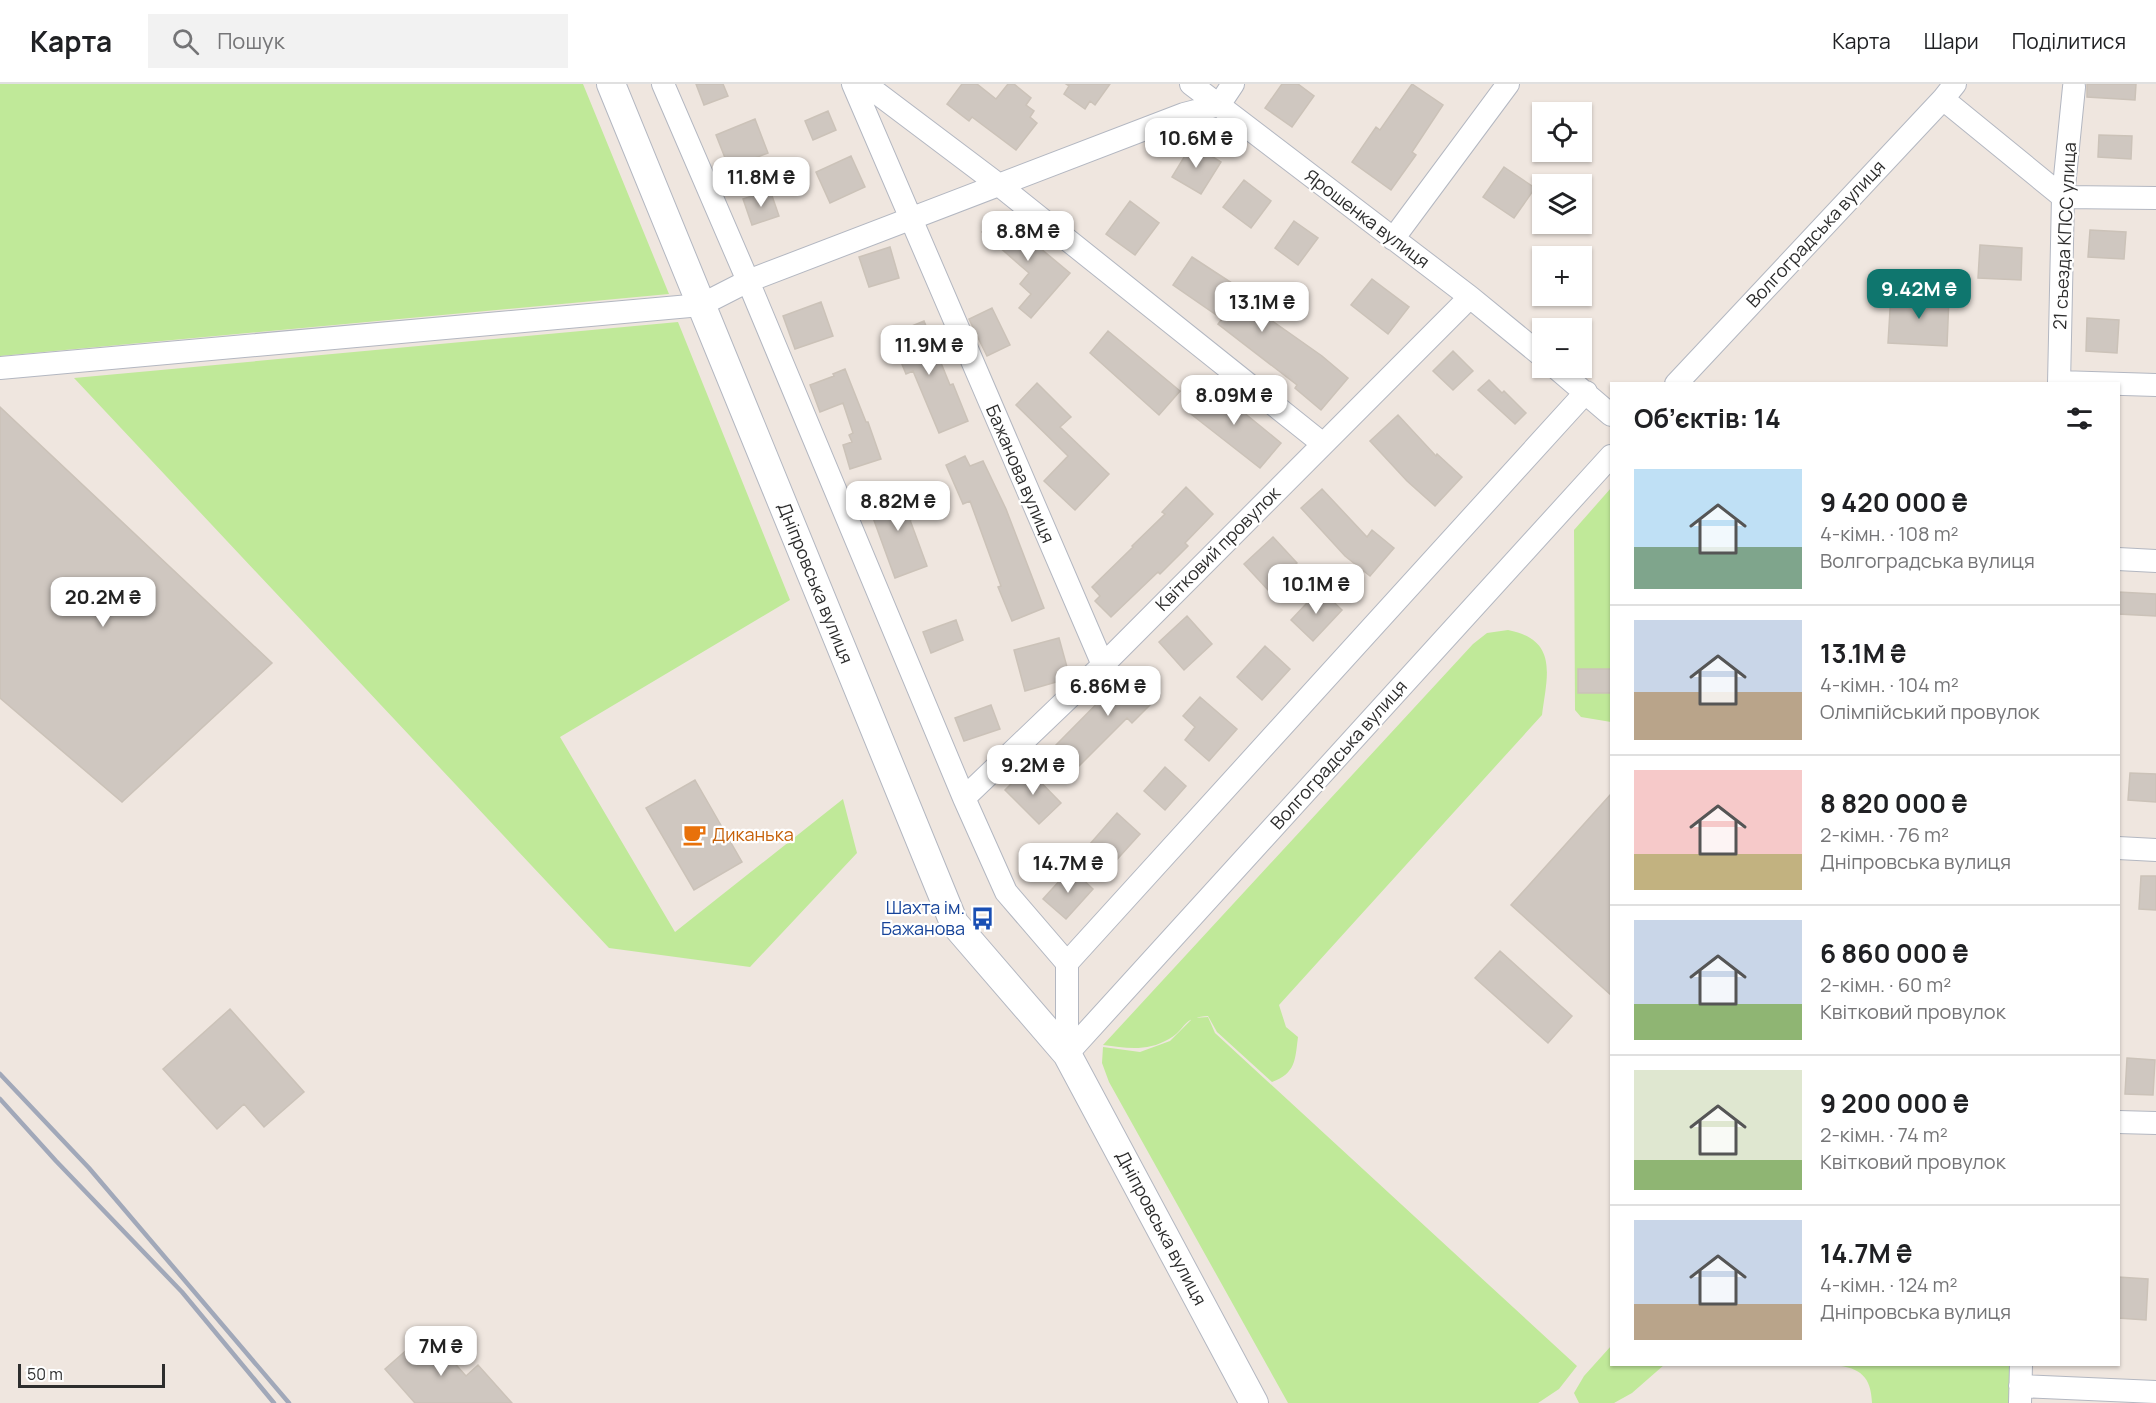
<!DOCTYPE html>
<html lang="uk">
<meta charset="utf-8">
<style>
body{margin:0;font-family:Manrope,sans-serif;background:#f2f2f2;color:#202124;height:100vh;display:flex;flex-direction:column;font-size:22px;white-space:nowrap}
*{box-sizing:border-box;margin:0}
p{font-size:20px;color:#757577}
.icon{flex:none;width:33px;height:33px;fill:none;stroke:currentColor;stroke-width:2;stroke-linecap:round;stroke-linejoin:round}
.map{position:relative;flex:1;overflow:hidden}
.panel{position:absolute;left:1610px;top:298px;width:510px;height:984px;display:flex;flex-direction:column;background:#fff;border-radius:0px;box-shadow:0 2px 4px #0004}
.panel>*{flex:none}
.buttons{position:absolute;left:1532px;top:18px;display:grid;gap:12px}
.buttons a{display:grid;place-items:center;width:60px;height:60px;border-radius:0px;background:#fff;box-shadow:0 2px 4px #0004;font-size:30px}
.scale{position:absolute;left:18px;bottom:15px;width:147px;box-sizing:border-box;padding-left:6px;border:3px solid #2d2d2d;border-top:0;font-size:16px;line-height:21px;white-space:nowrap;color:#2d2d2d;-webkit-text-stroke:4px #fff;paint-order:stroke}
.price{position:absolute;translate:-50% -51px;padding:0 14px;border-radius:12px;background:#fff;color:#222;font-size:20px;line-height:39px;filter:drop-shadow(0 2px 3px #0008)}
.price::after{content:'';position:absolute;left:50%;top:36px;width:18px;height:14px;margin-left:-9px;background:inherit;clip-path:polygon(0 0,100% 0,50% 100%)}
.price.active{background:#0f766e;color:#fff}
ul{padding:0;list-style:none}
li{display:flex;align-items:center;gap:18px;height:150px;padding:0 24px}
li+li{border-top:2px solid #e0e0e0}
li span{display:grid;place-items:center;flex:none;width:168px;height:120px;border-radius:0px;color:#555}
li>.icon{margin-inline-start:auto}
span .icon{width:72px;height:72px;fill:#fffc;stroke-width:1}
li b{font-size:26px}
h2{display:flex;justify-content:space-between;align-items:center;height:72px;padding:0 24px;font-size:26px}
header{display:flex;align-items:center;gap:36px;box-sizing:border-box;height:84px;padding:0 30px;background:#fff;border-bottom:2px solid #e0e0e0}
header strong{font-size:28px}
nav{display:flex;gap:33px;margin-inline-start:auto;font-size:21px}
.search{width:420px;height:54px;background:#f2f2f2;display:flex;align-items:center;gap:15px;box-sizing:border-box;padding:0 21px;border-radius:0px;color:#757577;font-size:22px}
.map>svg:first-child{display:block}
.green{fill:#c0e999}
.building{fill:#cfc7c0;stroke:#cbc2b8;stroke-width:1.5}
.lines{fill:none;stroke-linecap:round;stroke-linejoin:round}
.minor-casing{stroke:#b3b7c1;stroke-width:24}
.tertiary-casing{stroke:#b3b7c1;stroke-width:30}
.minor{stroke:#fff;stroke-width:22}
.tertiary{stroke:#fff;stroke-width:28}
.rail{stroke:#a1a8b9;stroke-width:4.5}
.labels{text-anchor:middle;stroke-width:4.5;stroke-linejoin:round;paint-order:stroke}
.street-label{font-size:18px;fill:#2d2d2d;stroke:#fff}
.food-label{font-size:18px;fill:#c56008;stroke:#fff;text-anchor:start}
.transit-label{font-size:18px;fill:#164399;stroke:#fff;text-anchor:end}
</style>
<header>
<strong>Карта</strong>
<div class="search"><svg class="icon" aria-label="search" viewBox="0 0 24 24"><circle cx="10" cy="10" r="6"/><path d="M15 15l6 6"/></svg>Пошук</div>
<nav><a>Карта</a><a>Шари</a><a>Поділитися</a></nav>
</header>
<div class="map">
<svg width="2156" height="1319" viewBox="0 0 2156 1319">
<rect width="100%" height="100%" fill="#efe6df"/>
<path class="green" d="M0,0H583L669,210L0,272Z
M678,238L790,516L560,653L675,848L843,715L857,769L750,883L609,864L74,294Z
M1611,404V638L1581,633L1575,626L1574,446Z
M1508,546C1559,556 1547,592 1542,631L1279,921L1286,943L1298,953C1295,976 1296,989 1272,998L1217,948L1208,932C1180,934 1188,944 1169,955C1147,968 1126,964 1103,961L1473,560L1487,549Z
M1208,933L1215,949L1577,1282L1559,1305L1538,1319H1288L1109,998L1102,979L1103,963L1140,968L1170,957L1193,934Z
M1611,1262V1281H1664L1632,1309L1614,1319H1579L1574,1309L1584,1292Z
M1835,1281H2017L2016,1319H1872C1871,1293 1861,1284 1835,1281Z"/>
<path class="building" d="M696,0H723L728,12L704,21Z
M962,0H977L996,15L1008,0H1014L1031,14L1026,21L1034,27L1030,33L1037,39L1016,66L972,33L969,37L947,20Z
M1066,0H1110L1095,21L1090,17L1085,25L1064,10L1069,2Z
M1282,0H1298L1314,12L1292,43L1265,24Z
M1412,0L1443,21L1412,68L1416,71L1391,106L1352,78L1376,43L1380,46Z
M2087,0H2136L2135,16L2087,13Z
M828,27L836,46L813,56L805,37Z
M755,35L768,69L729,84L716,51Z
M2099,51L2132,52L2131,75L2098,73Z
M1192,60L1221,78L1201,110L1172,93Z
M851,72L865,103L830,119L816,88Z
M1504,83L1535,104L1514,134L1483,113Z
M1244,96L1271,117L1251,144L1223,123Z
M770,106L779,132L752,141L743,115Z
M1130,117L1159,139L1135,171L1106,150Z
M1008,131L1031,151L1028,154L1070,189L1031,234L1019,224L1031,210L1020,200L1029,189L982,148L995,134L1001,139Z
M1294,137L1318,154L1298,181L1275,164Z
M2090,146L2126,148L2124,175L2088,173Z
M1980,161L2022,164L2021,196L1978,194Z
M890,163L899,194L869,203L859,173Z
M1192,173L1267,222L1261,229L1322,272L1348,294L1321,326L1295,304L1297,301L1218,240L1222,235L1173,201Z
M1372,195L1409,223L1388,250L1351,221Z
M1891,210L1949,213L1947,262L1888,259Z
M821,218L833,252L795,265L783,232Z
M992,224L1010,261L987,272L969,235Z
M2087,234L2119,236L2117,269L2086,267Z
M924,237L950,301L953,300L968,337L939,349L913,287L906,290L890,251Z
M1108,247L1180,307L1159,331L1090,269Z
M1453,267L1473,287L1453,306L1433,287Z
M845,285L866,338H868L881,375L850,385L843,361L852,358L849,351L853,349L843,319L820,328L810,301L834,292L833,290Z
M1489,296L1502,309L1504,307L1526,329L1515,340L1478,306Z
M1037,299L1071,333L1060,343L1109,390L1075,426L1044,397L1068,372L1016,321Z
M1209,300L1281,359L1260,384L1187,327Z
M0,323L272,579L122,718L0,614Z
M1398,331L1436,372L1437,370L1462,393L1435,422L1407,397L1370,357Z
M965,372L970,382L983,377L1006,425L1044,524L1012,537L998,503L1001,502L970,417L963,420L946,381Z
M904,401L916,434L910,436L927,482L895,494L868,420L891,412L889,406Z
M1186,403L1213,430L1185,459L1188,462L1160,490L1158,488L1111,533L1095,517L1100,512L1092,503L1133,463L1132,462L1165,430L1162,428Z
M1322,405L1367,453L1372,446L1394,464L1370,492L1345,472L1301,424Z
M1273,453L1297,479L1268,506L1244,480Z
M1320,505L1342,526L1313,557L1291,536Z
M2118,508L2156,510V532L2118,530Z
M1187,532L1212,560L1184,586L1159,558Z
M956,536L963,556L931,569L923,548Z
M1059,554L1070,594L1025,607L1014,566Z
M1265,562L1290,585L1262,616L1237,593Z
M1132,584L1160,611L1132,639L1127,634L1078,683L1056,661Z
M1578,585H1611V609H1578Z
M1200,613L1237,645L1209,677L1185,656L1195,643L1183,632Z
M991,621L1000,645L964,657L955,634Z
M1165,683L1186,702L1165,726L1144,707Z
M1027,684L1061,719L1039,740L1005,706Z
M2130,689L2156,690V718L2128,716Z
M695,696L742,778L694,806L646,724Z
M1611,710V911L1511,821Z
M1117,729L1140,750L1112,781L1090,760Z
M1071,784L1093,805L1066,835L1043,815Z
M2141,792H2156V826L2139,825Z
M1500,867L1572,932L1548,959L1475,894Z
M230,925L304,1008L264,1043L244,1020L217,1045L163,985Z
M2127,974L2155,976L2153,1011L2125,1010Z
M2118,1193L2148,1195L2146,1236L2118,1234Z
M427,1248L466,1292L478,1281L512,1319H415L385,1285Z"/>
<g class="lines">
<defs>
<path id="minor" d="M663,0L748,197L964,714L1006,808L1067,879V970
M853,0L1103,581
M865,0L999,101L1323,360
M1191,0L1470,213L1542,272
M1943,15L2063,113L2156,114
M1393,155L1508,0
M0,284L701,221L748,197L1184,30L1219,21L1233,0
M1556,284L1611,331
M2059,298L2156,301
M1676,300L1943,15L1955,0
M2059,300L2063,113L2074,3
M2118,475L2156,477
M964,714L1103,581L1470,213
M2118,764L2156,766
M1067,879L1586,308
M1067,970L1611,372
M2118,1038L2156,1039
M2020,1302L2156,1308
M2020,1319L2021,1281"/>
<path id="tertiary" d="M611,0L954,839L1067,970L1254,1319"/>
</defs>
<use href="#minor" class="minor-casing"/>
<use href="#tertiary" class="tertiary-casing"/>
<use href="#minor" class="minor"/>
<use href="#tertiary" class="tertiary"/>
<path class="rail" d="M0,990L89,1084L289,1319
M0,1015L56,1077L182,1208L274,1319"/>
</g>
<defs>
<symbol id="cafe-bare" viewBox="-9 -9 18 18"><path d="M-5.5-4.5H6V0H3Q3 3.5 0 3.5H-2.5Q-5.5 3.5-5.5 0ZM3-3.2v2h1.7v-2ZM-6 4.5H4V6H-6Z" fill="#e8710a" stroke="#fff" stroke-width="2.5" paint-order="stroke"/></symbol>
<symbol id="bus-bare" viewBox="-9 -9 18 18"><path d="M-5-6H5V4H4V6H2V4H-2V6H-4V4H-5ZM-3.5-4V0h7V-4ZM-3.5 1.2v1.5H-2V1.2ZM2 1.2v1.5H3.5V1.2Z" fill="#1a4fb4" stroke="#fff" stroke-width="2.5" paint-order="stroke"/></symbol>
</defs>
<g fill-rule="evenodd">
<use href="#cafe-bare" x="678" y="734" width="33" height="33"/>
<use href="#bus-bare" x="966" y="818" width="33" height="33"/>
</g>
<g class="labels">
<g class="street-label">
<text transform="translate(1367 135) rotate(37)" y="6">Ярошенка вулиця</text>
<text transform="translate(1816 150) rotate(-47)" y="6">Волгоградська вулиця</text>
<text transform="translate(2065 152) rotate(-87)" y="6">21 съезда КПСС улица</text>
<text transform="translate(1020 390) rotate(67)" y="6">Бажанова вулиця</text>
<text transform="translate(1218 465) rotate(-45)" y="6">Квітковий провулок</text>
<text transform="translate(815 499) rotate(68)" y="6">Дніпровська вулиця</text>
<text transform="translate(1339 671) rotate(-48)" y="6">Волгоградська вулиця</text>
<text transform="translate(1161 1144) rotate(62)" y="6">Дніпровська вулиця</text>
</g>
<g class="food-label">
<text x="712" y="757">Диканька</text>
</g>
<g class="transit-label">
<text x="965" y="830">Шахта ім.<tspan x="965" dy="21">Бажанова</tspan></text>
</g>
</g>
</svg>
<div class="buttons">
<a><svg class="icon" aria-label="locate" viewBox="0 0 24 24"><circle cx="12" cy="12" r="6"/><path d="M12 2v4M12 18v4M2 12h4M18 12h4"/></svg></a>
<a><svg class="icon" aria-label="layers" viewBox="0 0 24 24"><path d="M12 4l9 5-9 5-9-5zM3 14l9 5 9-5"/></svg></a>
<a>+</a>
<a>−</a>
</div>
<div class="scale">50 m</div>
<b class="price" style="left:1196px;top:85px">10.6M ₴</b>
<b class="price" style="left:761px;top:124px">11.8M ₴</b>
<b class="price" style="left:1028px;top:178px">8.8M ₴</b>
<b class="price active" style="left:1919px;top:236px">9.42M ₴</b>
<b class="price" style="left:1262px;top:249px">13.1M ₴</b>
<b class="price" style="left:929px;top:292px">11.9M ₴</b>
<b class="price" style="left:1234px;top:342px">8.09M ₴</b>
<b class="price" style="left:898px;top:448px">8.82M ₴</b>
<b class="price" style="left:1316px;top:531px">10.1M ₴</b>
<b class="price" style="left:103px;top:544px">20.2M ₴</b>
<b class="price" style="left:1108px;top:633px">6.86M ₴</b>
<b class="price" style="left:1033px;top:712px">9.2M ₴</b>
<b class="price" style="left:1068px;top:810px">14.7M ₴</b>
<b class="price" style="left:441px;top:1293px">7M ₴</b>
<section class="panel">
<h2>Об’єктів: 14<svg class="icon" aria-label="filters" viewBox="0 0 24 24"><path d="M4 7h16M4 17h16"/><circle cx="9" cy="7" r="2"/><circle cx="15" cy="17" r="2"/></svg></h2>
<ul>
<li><span style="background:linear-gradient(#bfe0f5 65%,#7fa58c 0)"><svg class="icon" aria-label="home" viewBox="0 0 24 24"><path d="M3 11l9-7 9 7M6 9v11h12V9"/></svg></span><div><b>9 420 000 ₴</b><p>4-кімн. · 108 m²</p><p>Волгоградська вулиця</p></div></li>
<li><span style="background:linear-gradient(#c9d6e8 60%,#b9a48a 0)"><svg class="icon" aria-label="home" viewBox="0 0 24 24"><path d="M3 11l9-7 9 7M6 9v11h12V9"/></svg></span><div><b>13.1M ₴</b><p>4-кімн. · 104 m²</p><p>Олімпійський провулок</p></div></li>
<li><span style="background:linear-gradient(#f6c9c9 70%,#c2b280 0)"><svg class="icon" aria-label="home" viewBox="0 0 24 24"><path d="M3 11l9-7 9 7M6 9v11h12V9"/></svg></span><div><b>8 820 000 ₴</b><p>2-кімн. · 76 m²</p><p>Дніпровська вулиця</p></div></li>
<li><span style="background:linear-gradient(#c9d6e8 70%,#8fb573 0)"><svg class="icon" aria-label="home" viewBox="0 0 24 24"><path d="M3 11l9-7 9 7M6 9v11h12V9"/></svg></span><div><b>6 860 000 ₴</b><p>2-кімн. · 60 m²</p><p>Квітковий провулок</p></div></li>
<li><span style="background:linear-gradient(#dfe7d0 75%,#8fb573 0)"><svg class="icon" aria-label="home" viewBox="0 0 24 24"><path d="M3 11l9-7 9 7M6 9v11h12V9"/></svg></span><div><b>9 200 000 ₴</b><p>2-кімн. · 74 m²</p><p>Квітковий провулок</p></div></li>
<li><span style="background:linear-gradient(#c9d6e8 70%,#b9a48a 0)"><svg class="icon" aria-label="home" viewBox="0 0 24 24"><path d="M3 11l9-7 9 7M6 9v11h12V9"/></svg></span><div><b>14.7M ₴</b><p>4-кімн. · 124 m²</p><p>Дніпровська вулиця</p></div></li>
</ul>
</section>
</div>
